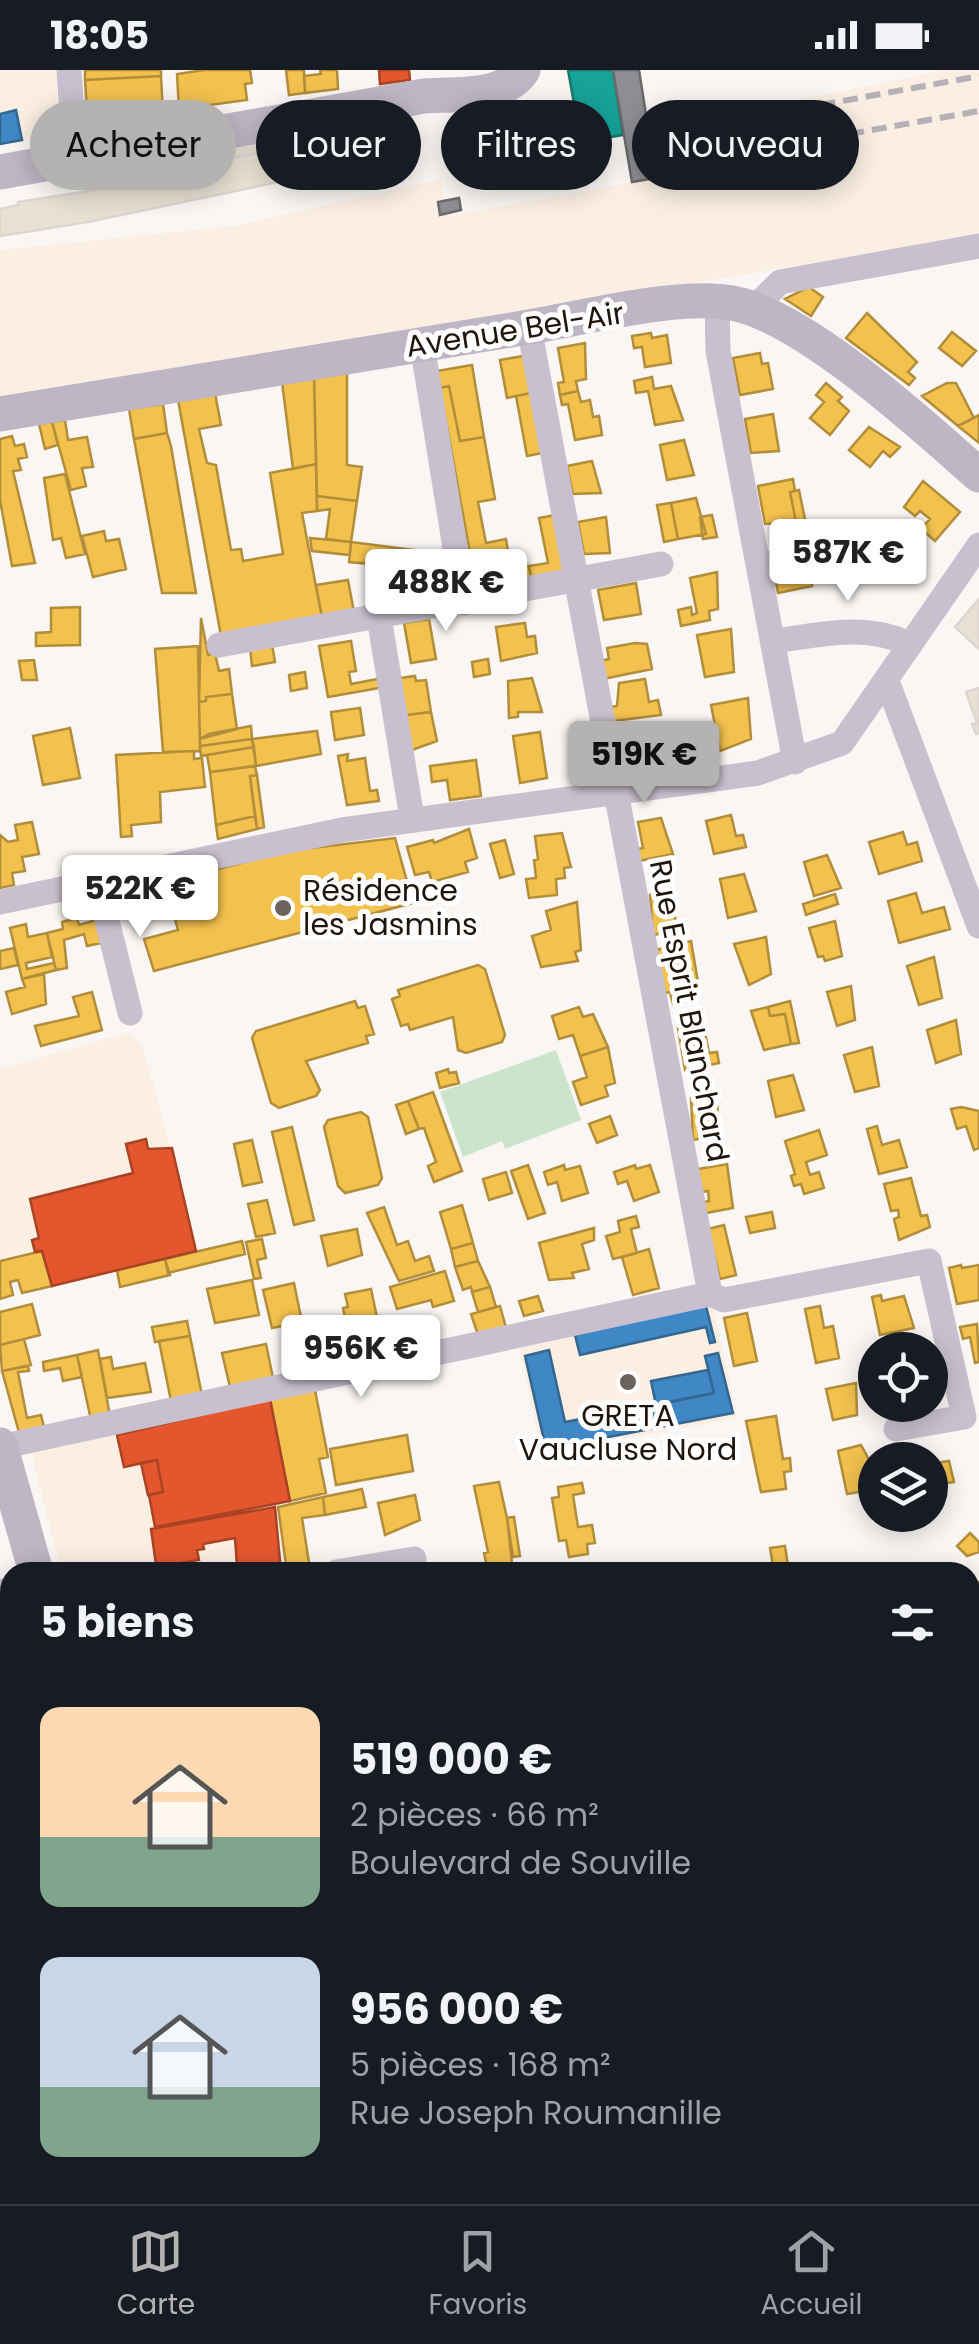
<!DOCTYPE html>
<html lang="fr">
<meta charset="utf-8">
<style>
body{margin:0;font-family:Poppins,sans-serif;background:#242831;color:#f1f3f6;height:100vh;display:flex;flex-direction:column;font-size:38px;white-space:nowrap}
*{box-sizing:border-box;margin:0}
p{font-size:32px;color:#9ea1a6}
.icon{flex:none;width:55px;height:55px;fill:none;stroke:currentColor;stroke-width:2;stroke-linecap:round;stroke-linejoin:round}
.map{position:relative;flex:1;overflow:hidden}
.panel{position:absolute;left:0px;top:1492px;width:980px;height:642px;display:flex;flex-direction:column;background:#171b24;border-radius:30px 30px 0 0;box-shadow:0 5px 25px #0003}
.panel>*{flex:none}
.guide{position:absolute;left:30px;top:30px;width:920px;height:90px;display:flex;gap:20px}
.tools{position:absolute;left:858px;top:1262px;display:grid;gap:20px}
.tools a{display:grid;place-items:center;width:90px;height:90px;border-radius:50%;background:#171b24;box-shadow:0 5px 25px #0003;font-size:50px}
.price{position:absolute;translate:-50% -85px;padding:0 22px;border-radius:10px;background:#fff;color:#222;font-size:32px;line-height:65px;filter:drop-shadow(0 2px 5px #0008)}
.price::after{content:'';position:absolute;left:50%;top:60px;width:30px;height:22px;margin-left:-15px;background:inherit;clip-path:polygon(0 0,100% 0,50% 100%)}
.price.selected{background:#b5b3b2;color:#111}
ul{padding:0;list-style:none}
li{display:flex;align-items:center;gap:30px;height:250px;padding:0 40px}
li span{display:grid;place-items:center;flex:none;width:280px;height:200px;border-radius:20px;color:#555}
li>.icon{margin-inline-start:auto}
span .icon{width:120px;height:120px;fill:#fffc;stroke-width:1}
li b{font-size:42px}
h2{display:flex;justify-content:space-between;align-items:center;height:120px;padding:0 40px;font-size:42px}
.tag{padding:0 35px;border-radius:45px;background:#171b24;box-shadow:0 5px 25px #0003;font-size:35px;line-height:90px}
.tag.selected{background:#b5b3b2;color:#111}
.status{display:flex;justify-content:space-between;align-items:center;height:70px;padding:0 50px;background:#171b24;direction:ltr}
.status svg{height:28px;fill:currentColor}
.menu{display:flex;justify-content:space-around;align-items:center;height:140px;border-top:2px solid #363941;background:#171b24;font-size:28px;color:#9ea1a6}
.menu a{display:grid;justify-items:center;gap:5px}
.menu .selected{color:#b5b3b2}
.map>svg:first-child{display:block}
.built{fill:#fbefe4}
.green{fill:#cbe4cc}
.homes{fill:#f2c14e;stroke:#b28d3a;stroke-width:2.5}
.shops{fill:#e4572e;stroke:#a94324;stroke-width:2.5}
.schools{fill:#3f88c5;stroke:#35668e;stroke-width:2.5}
.public{fill:#17a398;stroke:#19786e;stroke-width:2.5}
.industry{fill:#8d8d92;stroke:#6c696a;stroke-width:2.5}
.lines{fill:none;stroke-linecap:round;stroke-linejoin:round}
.stream{stroke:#b4f2f4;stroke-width:6}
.building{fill:#e8e0d3;stroke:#dbd6d0;stroke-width:2.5}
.street{stroke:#c8c0ce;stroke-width:25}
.secondary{stroke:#beb5c5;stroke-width:35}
.rail{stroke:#b6b1b6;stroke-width:6;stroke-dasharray:15 8;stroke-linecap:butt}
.poi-dot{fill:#6b645e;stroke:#fff;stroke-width:4}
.labels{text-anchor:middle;stroke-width:10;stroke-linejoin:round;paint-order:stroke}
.street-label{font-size:30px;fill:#1e150d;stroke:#fff}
.poi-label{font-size:30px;fill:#1e150d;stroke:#fff;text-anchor:start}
</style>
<div class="status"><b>18:05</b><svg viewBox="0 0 49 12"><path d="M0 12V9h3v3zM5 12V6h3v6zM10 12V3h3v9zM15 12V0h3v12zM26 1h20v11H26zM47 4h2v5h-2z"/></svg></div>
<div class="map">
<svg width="979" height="2134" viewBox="0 0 979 2134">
<rect width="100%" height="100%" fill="#f9f6f3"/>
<path class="built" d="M0,0H56L59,64L0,75Z
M946,0H979V165L0,330V180L234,156L441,109L445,131L459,128L461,140L449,146L656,108L649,60Z
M130,962L142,974L197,1174L59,1207L51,1177L0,1188V999Z
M712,1229L737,1348L542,1385L519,1276Z
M269,1326L289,1431L276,1435L284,1502H61L31,1382Z
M10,1986V2125H215L201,2134H0V1999Z"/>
<path class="green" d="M556,980L581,1050L505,1079L502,1071L463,1087L440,1022Z
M10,1860V1979L5,1994L0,1982V1877Z"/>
<path class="homes" d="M85,0H161V6L85,10Z
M204,0H250L252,13L245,14L247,30L179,39L177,4Z
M286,0H304L305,23L289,25Z
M320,0H337L338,19L305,23L304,6L321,4Z
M161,6L163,43L117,52L122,47V35L103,37L105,55L88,58L85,10Z
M809,217L823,227L811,246L785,229Z
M867,243L917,292L908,302L915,308L909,315L846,268Z
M952,262L976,281L962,296L939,278Z
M651,263L652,268L667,265L671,293L645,297L642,277L634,278L632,266Z
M585,273L586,309L576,311L578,321L560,325L558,313L564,312L558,278Z
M760,283L762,294L768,293L773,319L740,325L733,288Z
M523,286L531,323L507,328L500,290Z
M472,295L484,367L460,371L449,316L440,318L437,301Z
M347,300V395L362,397L357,431L317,426L314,306Z
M314,306L316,394L293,399L282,312Z
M652,307L654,319L671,316L683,350L655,355L648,321L636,323L634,311Z
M826,313L842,327L838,331L849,341L830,365L810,348L824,332L816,325Z
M947,313H956L974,348L958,356L922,326Z
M449,316L460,371L484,367L495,429L478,432L486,473L506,469L511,499L529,496L531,507L476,516L440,318Z
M578,321L581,332L590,330L593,347L599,346L602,365L575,370L568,334L562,335L560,325Z
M215,323L221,355L199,359L207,393L216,395L231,480L241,479L243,491L283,484L270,403L316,394L317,441L302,443L322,548L221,566L178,330Z
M531,323L542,383L527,386L516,326Z
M163,334L167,363L134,369L129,339Z
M773,344L779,381L751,383L745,349Z
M979,345V373L958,356Z
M65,350L68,370L87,367L93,397L82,398L86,416L71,420L52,352Z
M52,352L58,375L45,379L39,354Z
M869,357L900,377L890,387L883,381L870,397L849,380Z
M167,363L171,376L196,523H162L134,369Z
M12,366L15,376L24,374L27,387L18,389L21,400L13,401L35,493L12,496L0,430V369Z
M684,370L694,405L667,410L660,375Z
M592,391L601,423L573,424L567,396Z
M65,404L85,484L66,488L61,468L53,470L44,408Z
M793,409L795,421L790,422L796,452L765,454L758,416Z
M923,411L960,442L935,471L921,459L930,449L920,441L915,446L904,437Z
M799,420L806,454L775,460V456L796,452L790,422Z
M317,426L357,431L351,472L326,469L330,439L317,441Z
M696,428L706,464L678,469L671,433Z
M671,433L678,469L664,472L657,435Z
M555,445L565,501L531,507L529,496L548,493L539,448Z
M712,445L717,467L703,469L700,447Z
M606,447L610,483L584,484L578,452Z
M104,461L106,471L119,469L126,499L93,507L82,466Z
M874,463L877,478L883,477L884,488L878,489L882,507L862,511L850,467Z
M310,468L351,472L350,485L312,481Z
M351,472L446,484L449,501L349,492Z
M804,476L812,516L778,523L770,482Z
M717,502L718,539L709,541L710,550L681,556L678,540L691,537L692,545L697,543L690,508Z
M348,510L354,542L322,548L316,515Z
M636,513L641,544L604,550L598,520Z
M413,514L415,522L432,519L435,529L375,539L372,521Z
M80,537V575L36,576V563L51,562V538Z
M201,548L208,585L215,583L219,601L229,599L232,624L206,627V631L199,632Z
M429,549L436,589L411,593L404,553Z
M525,553L527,567L535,566L537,583L501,591L496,557Z
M731,559L734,602L705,607L697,565Z
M351,571L356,601L349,602L351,614L377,609L385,617L328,627L319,576Z
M635,573L647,574L652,599L603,609L599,591L609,589L607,578Z
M272,574L275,592L252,596L250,577Z
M198,576L200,681L163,682L155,579Z
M488,589L490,604L474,607L472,592Z
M34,590L37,610H22L19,591Z
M305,602L307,618L291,621L289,605Z
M415,606L416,611L426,610L431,642L406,645L400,608Z
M532,608L542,642H518V647L509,648L508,611Z
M645,609L649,632L658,630L661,645L613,651L610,637L617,636L619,613Z
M232,624L237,659L200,669L199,632L206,631V627Z
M748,628L751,669L720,681L711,635Z
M360,638L364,665L335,670L331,642Z
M431,642L437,671L412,680L406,645Z
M251,656L252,669L200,676V669L209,664Z
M70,658L80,708L43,715L33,666Z
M317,661L321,684L256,696L252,669Z
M540,662L547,708L520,713L513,666Z
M252,669L254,677L201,686L200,676Z
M643,673V680L667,677L670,701L635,706L631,674Z
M254,677L256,696L210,702L207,685Z
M194,681V689L202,688L205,717L160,722L161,752L131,755L132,766L121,767L116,685Z
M348,684L347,691L365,688L370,721L377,720L379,731L347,735L338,686Z
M476,690L481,726L450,730L447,710L432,712L430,696Z
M255,696L257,705L250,706L255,746L216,755L210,702Z
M257,705L264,757L257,759L250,706Z
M731,745L736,766L743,765L746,777L714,784L706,751Z
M255,746L257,759L218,769L216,755Z
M661,748L673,784L639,791L637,779L643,778L638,752Z
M32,752L39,784L22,787L25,801L12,803L14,815L0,818V765L8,772L18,770L15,755Z
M469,759L477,788L465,792L468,802L432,812L429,802L415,805L407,777L433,770L434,773Z
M903,762L907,775L917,772L922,791L879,804L869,772Z
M562,763L571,797L564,798L565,808L556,809L557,825L529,828L526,809L536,808L534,790L538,789L535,766Z
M395,768L413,833L154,901L144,869L178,860L165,813L287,781Z
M505,770L514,804L500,808L490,774Z
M827,785L841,818L814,826L804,792Z
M744,804L756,841L728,848L720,809Z
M669,821L678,860L653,865L650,825Z
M160,823L164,840L142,845L138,828Z
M916,823L922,843L944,837L950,859L899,873L888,831Z
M835,824L838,834L806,845L803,834Z
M577,832L581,880L575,882L578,891L541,897L532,866L551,860L546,841Z
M77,848L79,855L96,850L101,873L87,876L84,864L64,870L67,898L56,900L47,863L63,859L62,852Z
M835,851L842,886L825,891L823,886L818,887L809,858Z
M26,854L28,867L47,863L52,887L26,893L27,899L54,893L56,900L22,909L10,858Z
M766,867L771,904L749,915L734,874Z
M691,871L699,918L692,920L694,929L673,934L670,922L665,923L656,880Z
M14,878L18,895L0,899V881Z
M934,887L942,928L919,935L907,896Z
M478,895L485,899L505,965L502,972L466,983L458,980L453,947L410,960L408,954L401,956L392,929L400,926L398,920Z
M44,904L46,934L12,944L6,922L25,917L22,909Z
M851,916L855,950L837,956L827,922Z
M92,922L102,960L41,976L35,956L79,946L73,927Z
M355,931L358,938L365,936L374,964L366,966L368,973L306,991L320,1020L316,1026L279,1038L271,1033L252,968L256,961Z
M790,931L799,973L791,974L785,944L770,946L768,937Z
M579,937L583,947L593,944L608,977L580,986L573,965L559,969L552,946Z
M768,937L770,946L785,944L791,974L764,980L751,941Z
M956,950L961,984L936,993L927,960Z
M703,953L709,983L717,982L719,993L685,1000L678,958Z
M608,977L615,1013L605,1016L608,1026L581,1035L573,1012L587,1007L580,986Z
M872,977L879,1016L855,1022L844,985Z
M448,999L449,1003L456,1002L459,1013L440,1018L436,1003Z
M793,1005L804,1040L776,1047L768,1011Z
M433,1022L462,1101L434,1112L428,1096L436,1092L424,1058L419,1059L408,1031Z
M716,1023L720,1065L693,1070L691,1028Z
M408,1031L419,1059L406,1064L396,1035Z
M961,1037L979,1041V1078L974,1080L966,1056L957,1059L951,1039Z
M361,1042L368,1047L382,1108L378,1115L345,1123L338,1116L324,1057L328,1050Z
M610,1046L617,1065L597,1073L589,1054Z
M877,1056L882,1075L899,1070L907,1097L879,1104L867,1059Z
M292,1057L314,1150L294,1155L272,1062Z
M819,1060L827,1085L806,1092L810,1105L819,1102L824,1118L804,1124L801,1114L794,1116L791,1106L795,1104L785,1071Z
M252,1070L262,1112L243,1116L234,1074Z
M727,1094L733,1138L706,1143L704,1132L709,1131L708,1121L702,1122L698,1099Z
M528,1095L545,1143L528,1149L511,1101Z
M564,1095L565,1100L580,1096L588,1123L562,1131L557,1112L548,1115L544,1102Z
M635,1095L636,1099L650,1095L659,1122L634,1131L627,1111L618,1114L614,1102Z
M506,1102L512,1123L489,1130L483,1109Z
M911,1108L921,1146L927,1145L930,1157L899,1170L894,1149L899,1147L898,1140L891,1141L884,1114Z
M267,1130L275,1163L256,1167L248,1134Z
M462,1135L473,1173L451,1179L440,1142Z
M384,1137L397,1175L408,1171L415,1191L429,1186L434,1201L399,1211L367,1143Z
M772,1142L775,1158L750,1163L746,1147Z
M636,1146L639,1157L631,1159L637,1183L613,1189L606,1166L620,1162L618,1151Z
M724,1155L736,1205L720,1209L708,1159Z
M594,1158V1170L582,1174L589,1199L572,1203L574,1208L549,1210L539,1173Z
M357,1159L362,1185L328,1196L321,1166Z
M262,1169L266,1188L257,1190L261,1208L254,1209L246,1172Z
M242,1171L245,1184L168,1203L165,1189Z
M473,1173L478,1191L455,1197L451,1179Z
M649,1179L659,1218L633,1225L622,1187Z
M42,1181L52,1216L22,1223L18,1210L10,1212L13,1225L0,1229V1191Z
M165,1189L170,1205L120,1217L117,1200Z
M478,1191L490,1217L472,1222L471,1217L463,1220L455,1197Z
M961,1195L962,1198L979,1195V1230L957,1234L949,1198Z
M445,1201L454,1231L433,1237L431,1230L397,1239L390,1217Z
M252,1210L259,1245L215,1253L207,1219Z
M294,1213L302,1252L272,1258L263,1220Z
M490,1217L496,1237L478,1242L472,1222Z
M371,1219L382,1271L351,1277L343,1238L348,1237L345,1224Z
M881,1225L882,1231L904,1226L914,1258L880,1265L872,1227Z
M538,1226L543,1241L524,1246L519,1231Z
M32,1234L40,1265L0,1275V1242Z
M500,1236L507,1261L480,1271L471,1244Z
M820,1236L824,1258L833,1256L839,1288L816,1293L805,1239Z
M747,1243L757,1291L734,1296L724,1248Z
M187,1251L190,1266L155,1272L152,1257Z
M977,1254L979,1292L975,1293L970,1267L963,1269L960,1257Z
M190,1266L203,1330L172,1336L159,1271Z
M24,1269L31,1295L2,1301L0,1275Z
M266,1274L273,1308L230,1317L222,1283Z
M98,1280L110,1346L91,1350L77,1285Z
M77,1285L82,1307L63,1311L60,1298L44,1301L43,1292Z
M111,1287L113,1299L145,1293L151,1322L107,1328L100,1289Z
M28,1296L29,1301L18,1302L27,1348L41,1345L45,1361L20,1366L2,1301Z
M856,1313L857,1345L833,1350L826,1319Z
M315,1320L328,1387L319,1389L326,1423L290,1431L270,1329Z
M776,1346L783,1389L790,1388L791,1401L784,1402L786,1419L761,1422L746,1351Z
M407,1365L413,1401L336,1415L330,1379Z
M861,1375L872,1395L866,1396L871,1420L847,1424L838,1381Z
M949,1391L954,1412L930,1416V1394Z
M499,1412L507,1448L513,1502H488L484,1483L488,1482L474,1416Z
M582,1413L584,1423L573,1425L578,1457L592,1455L595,1473L587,1474L588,1484L569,1487L566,1470L559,1471L552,1428L559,1427L558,1417Z
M362,1419L366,1437L325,1445L323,1427Z
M415,1425L420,1450L385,1465L378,1433Z
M323,1427L325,1445L302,1448L310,1499L287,1502L278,1437Z
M514,1447L520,1486L513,1487L507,1448Z
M970,1463L979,1472V1482L967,1486L957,1476Z
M785,1476L789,1502H774L770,1478Z
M979,1512V1575L970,1576V1519Z"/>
<path class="shops" d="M379,0H409L410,10L380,14Z
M146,1069L148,1079L172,1078L196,1181L52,1216L42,1181L35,1182L32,1170L39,1168L30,1129L133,1103L126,1074Z
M270,1329L290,1431L155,1457L149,1425L163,1422L157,1390L124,1397L117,1365Z
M157,1390L163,1422L148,1425L141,1393Z
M275,1437L281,1502H212L237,1496L235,1468L203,1474L204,1479L197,1480L199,1490L180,1493L182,1502H157L151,1459Z
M10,2124L140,2125L145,2134H0Z
M140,2125H193L178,2134H145Z"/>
<path class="schools" d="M16,40L22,70L0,74V44Z
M705,1232L715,1272L710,1273L706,1257L580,1285L574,1261Z
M549,1280L565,1352L714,1323L705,1286L718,1283L733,1343L546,1379L525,1286Z
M708,1300L714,1323L656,1335L651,1311Z"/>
<path class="public" d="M568,0H613L623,65L581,72Z"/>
<path class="industry" d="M613,0H639L656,108L632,112Z
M459,128L461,140L440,145L438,132Z"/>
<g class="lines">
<path class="stream" d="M970,1671L979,1651"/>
</g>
<path class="building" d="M332,58L340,99L88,152L0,166V139L18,135V132L139,113L138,106L290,77L288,67Z
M288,67L290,77L186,96L184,85Z
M979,529V579L955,557Z
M979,618V663L976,664L972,654L977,653L966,622Z
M10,1542V1573L0,1576V1546Z
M339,2125H373L378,2134H343Z"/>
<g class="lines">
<path class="street" d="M69,0L75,89
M717,232L718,281L795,692
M752,240L780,212L979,176
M529,257L710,1224
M422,274L464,533
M379,547L412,748
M774,571C821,565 865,553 909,574
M219,575L661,494
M887,611L979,856
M97,810L130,943
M0,832L342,760L758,703L842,673L979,475
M710,1224L724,1230L929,1191L964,1347L896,1359
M0,1377L710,1224
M336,1502L414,1489
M0,1522L10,1519
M0,1769L10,1765
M933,2125L936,2134
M651,2134L681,2125"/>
<path class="secondary" d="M0,102L424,26C454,24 505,29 523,0
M0,344C174,316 348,286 523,258C580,249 678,223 732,233C804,246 923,356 979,405
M0,1375L36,1502
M318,2125L323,2134"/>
<path class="rail" d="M662,64L979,6
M668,96L979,41"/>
</g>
<g class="poi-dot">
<circle cx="283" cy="838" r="10"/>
<circle cx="628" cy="1312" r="10"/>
</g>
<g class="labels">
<g class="street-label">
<text transform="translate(515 260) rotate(-9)" y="10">Avenue Bel-Air</text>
<text transform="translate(689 941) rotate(79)" y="10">Rue Esprit Blanchard</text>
</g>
<g class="poi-label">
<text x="303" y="831">Résidence<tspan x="303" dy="34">les Jasmins</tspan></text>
<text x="628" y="1356" text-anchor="middle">GRETA<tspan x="628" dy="34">Vaucluse Nord</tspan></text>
</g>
</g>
</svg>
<div class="tools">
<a><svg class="icon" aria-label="locate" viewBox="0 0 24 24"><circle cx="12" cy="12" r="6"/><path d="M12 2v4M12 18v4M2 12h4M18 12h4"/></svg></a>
<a><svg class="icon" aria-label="layers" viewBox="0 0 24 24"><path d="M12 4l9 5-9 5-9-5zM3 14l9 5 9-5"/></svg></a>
</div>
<b class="price" style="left:848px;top:534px">587K €</b>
<b class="price" style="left:446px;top:564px">488K €</b>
<b class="price selected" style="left:644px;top:736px">519K €</b>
<b class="price" style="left:140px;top:870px">522K €</b>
<b class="price" style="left:361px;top:1330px">956K €</b>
<div class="guide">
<a class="tag selected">Acheter</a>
<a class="tag">Louer</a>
<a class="tag">Filtres</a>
<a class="tag">Nouveau</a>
</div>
<section class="panel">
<h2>5 biens<svg class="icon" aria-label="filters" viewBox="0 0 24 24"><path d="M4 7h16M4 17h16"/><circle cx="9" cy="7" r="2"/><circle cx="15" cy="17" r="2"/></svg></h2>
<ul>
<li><span style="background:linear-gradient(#ffd9b3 65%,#7fa58c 0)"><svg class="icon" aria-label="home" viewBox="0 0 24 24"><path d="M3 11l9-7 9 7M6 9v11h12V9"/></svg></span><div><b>519 000 €</b><p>2 pièces · 66 m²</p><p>Boulevard de Souville</p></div></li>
<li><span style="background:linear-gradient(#c9d6e8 65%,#7fa58c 0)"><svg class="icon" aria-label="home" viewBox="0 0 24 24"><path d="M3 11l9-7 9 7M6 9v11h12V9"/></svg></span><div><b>956 000 €</b><p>5 pièces · 168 m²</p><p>Rue Joseph Roumanille</p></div></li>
</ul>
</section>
</div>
<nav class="menu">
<a class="selected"><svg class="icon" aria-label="map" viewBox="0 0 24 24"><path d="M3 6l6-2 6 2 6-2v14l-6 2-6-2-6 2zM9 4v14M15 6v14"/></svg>Carte</a>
<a><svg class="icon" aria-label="saved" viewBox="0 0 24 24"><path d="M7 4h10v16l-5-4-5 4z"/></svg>Favoris</a>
<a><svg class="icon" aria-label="home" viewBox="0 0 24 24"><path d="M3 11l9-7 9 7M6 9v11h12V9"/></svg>Accueil</a>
</nav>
